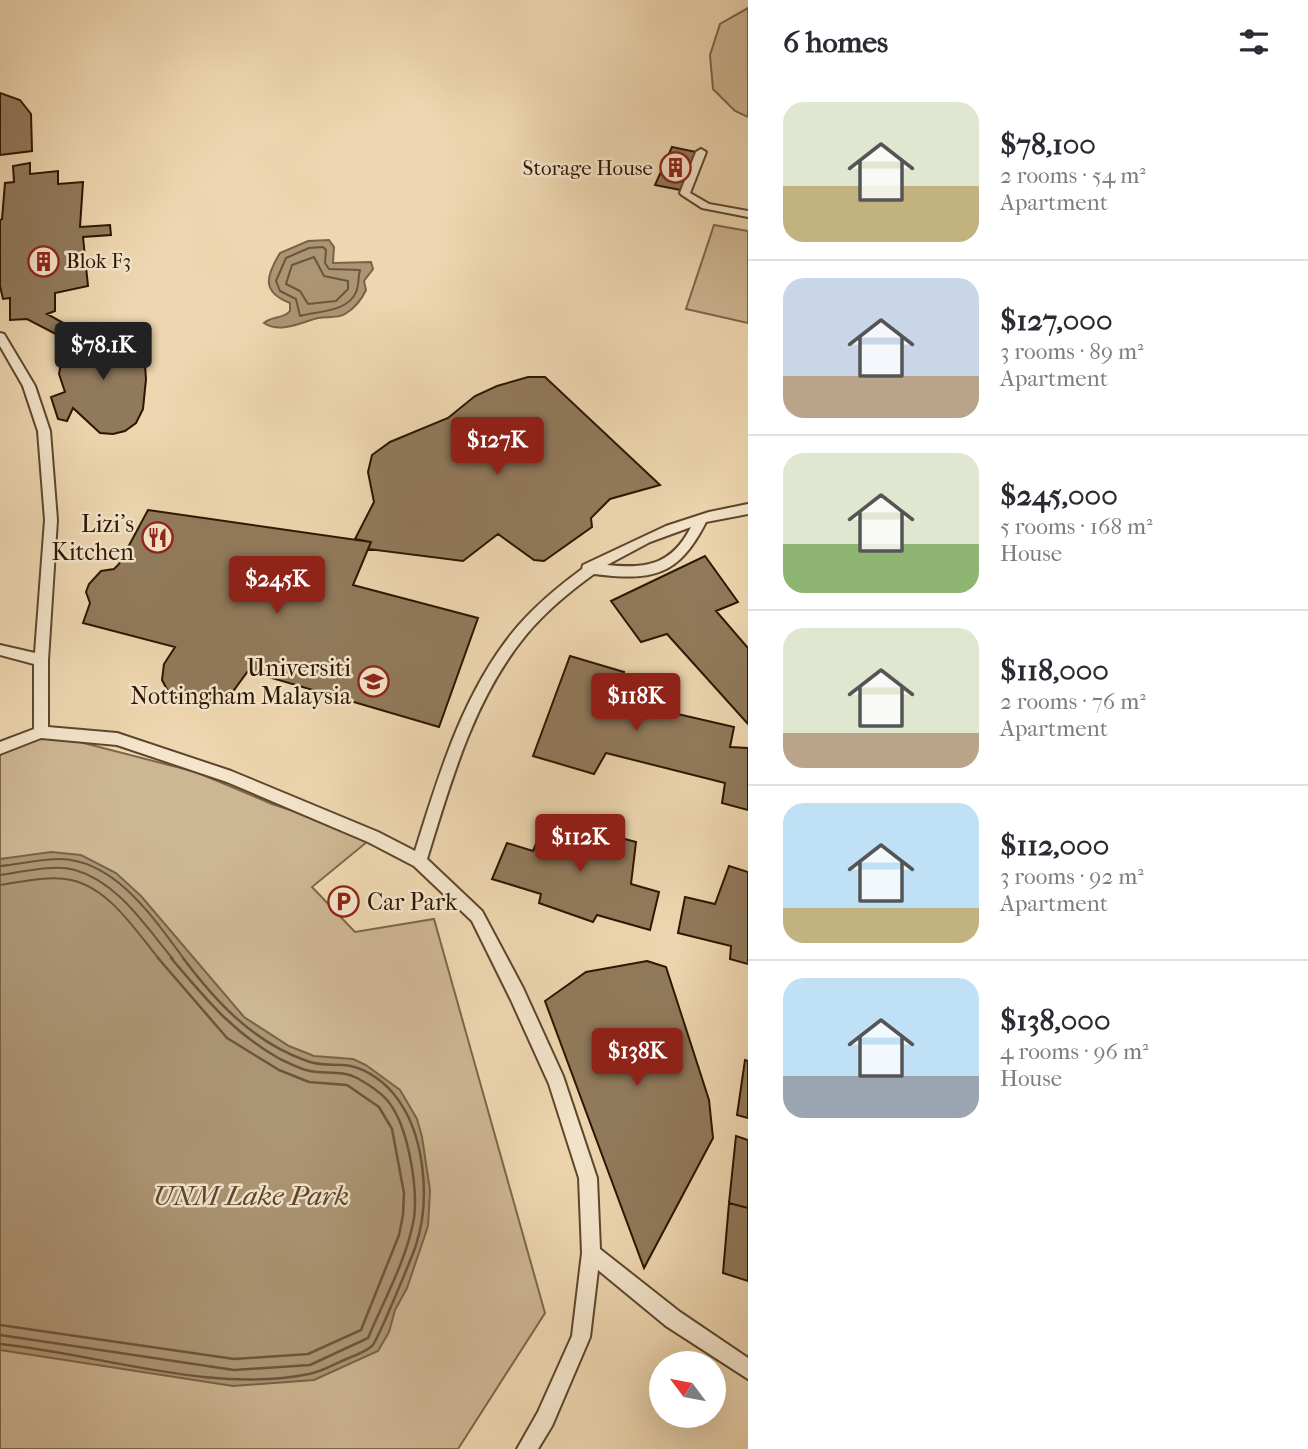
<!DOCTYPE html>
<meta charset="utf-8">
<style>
body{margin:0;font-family:"IM FELL French Canon",serif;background:#f7f7f7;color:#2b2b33;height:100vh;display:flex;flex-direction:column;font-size:26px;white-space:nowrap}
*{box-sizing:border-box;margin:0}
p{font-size:23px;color:#7c7c81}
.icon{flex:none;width:38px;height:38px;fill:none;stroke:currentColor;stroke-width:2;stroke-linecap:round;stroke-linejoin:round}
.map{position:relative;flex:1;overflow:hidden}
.side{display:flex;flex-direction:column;background:#fff;width:560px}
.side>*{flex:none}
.needle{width:46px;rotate:302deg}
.fabs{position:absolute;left:649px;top:1351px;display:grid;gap:14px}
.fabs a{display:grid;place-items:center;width:77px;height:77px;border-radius:50%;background:#fff;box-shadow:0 7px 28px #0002;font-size:35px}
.price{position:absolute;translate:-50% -60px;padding:0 16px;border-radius:7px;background:#8f2418;color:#fff;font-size:23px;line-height:46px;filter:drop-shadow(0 2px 4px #0008)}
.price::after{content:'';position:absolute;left:50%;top:42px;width:21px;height:16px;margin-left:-10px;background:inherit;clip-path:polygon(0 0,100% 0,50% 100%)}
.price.selected{background:#222;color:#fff}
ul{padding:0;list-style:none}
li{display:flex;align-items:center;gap:21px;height:175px;padding:0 35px}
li+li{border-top:2px solid #e1e1e2}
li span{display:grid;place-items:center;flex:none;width:196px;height:140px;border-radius:21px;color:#555}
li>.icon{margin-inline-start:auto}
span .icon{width:84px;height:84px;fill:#fffc;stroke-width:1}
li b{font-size:30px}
h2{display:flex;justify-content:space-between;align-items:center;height:84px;padding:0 35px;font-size:30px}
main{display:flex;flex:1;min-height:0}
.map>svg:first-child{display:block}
.green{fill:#cdb692;stroke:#7d6649;stroke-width:2}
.water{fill:#ac9574;stroke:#796246;stroke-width:2}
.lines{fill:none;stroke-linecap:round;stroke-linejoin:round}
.shore-far1{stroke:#6c553a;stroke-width:2}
.shore{stroke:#6c553a;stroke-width:2.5}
.building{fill:#917a5c;stroke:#2d1500;stroke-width:2}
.service-casing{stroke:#5d462c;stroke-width:4}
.service{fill:#f4e5cc;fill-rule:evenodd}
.labels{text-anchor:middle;stroke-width:5;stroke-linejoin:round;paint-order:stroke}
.far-poi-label{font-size:21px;fill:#2d1500;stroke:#f4e5cc;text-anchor:end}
.poi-label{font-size:24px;fill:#2d1500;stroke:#f4e5cc;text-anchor:end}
.near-park-label{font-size:28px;font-style:italic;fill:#5d452c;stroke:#f4e5cc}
</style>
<main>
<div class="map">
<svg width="748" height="1449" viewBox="0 0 748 1449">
<rect width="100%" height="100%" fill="#eed7b0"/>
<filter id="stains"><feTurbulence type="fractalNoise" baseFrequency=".00286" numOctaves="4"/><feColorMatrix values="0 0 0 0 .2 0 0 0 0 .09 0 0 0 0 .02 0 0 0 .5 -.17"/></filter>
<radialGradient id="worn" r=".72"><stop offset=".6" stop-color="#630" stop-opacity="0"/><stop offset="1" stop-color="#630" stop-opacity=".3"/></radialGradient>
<path class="green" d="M748,8V117L735,111L713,89L710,55L720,24Z
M714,225L748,231V323L686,309Z
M41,732L196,772L272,804L373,837L312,887L355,932L434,919L545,1313L458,1449H0V748Z"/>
<path class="water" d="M329,240L334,247L333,263L371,262L373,269L364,281L366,290C362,299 354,309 345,314C336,319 327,316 318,318C302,322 280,334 264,323C272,316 284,319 290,311V303C261,292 266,276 280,253L308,241Z
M51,852L81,855L116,873L141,896L244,1017L289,1046L314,1056L353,1059L366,1065L400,1090L417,1119L422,1137L430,1190L428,1226L407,1288L395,1310L389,1332L378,1351L314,1380L233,1386L0,1350V859Z"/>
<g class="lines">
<path class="shore-far1" d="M323,247L326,250L325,263L329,269L360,270C358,277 359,286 356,292C348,312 318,311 300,316L296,299L280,291L276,281L286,258L309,248Z
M314,257L324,276L348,281V289L336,301L308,304L300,291L286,284L292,265Z
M0,866C20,864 40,859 60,859C116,860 155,920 184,959
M0,875C23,872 52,864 75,870C118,882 146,927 173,959
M0,885C22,882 49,875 71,880C109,888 136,931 159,959"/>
<path class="shore" d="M0,1325L234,1359L308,1354L361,1330L399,1235L403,1215L404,1193L392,1129L379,1107L347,1085L309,1082L279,1070L227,1038L158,958
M0,1335L234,1370L310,1365L368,1338C384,1300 407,1259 414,1218C418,1187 408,1124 387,1100C380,1092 366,1083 357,1078C343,1070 325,1074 310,1071C300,1069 289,1063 280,1059C232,1032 206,999 171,958
M0,1344C99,1354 211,1394 309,1374C321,1372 333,1365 344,1360C353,1356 364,1353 372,1346C377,1342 412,1257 416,1245C431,1199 425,1131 393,1093C381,1079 362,1066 343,1065C331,1064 319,1066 307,1061C253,1042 216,1002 183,958"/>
</g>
<path class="building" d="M0,93L20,100L31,114L32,151L0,155Z
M672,147L696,152L681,190L655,185Z
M30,163V174L58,171V184L83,182L80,227L110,225L111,235L83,237L88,286L55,293V311L47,314L85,335L71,342L27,319L10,320V298L3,299L0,286V220L2,219L5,183L14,182L13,166Z
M85,335H124L134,339L144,352L146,379L143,409L136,423L125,431L113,434L100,433L73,408L67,421L58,419L51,397L65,392L59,374L63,353L71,342Z
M528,377H545L660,485L610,499L591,518L592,527L544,561L534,560L498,534L463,561L368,549L371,542L355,539L374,502L368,472L372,455L390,442L448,418L475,396L497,386Z
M148,510L371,542L353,585L478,618L439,727L248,671L226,701L203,706L176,698L169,693L162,680L164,664L175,647L83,623L90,603L86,592L89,584L101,571L114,569L119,564Z
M705,556L738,602L716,611L748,648V724L667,634L641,642L611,601Z
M570,656L624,672L617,700L734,727L730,747L748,748V810L722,803L725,783L606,753L594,774L533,756Z
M547,818L636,842L631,884L659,892L650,930L597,915L593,922L539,903L541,894L492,879L507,843L533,851Z
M729,866L748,872V964L730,959L731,946L678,933L685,897L715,904Z
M647,961L666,967L709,1100L713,1138L644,1268L545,1001L586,972Z
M745,1060L748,1061V1118L737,1115Z
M736,1136L748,1140V1208L729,1203Z
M729,1203L748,1208V1281L723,1273Z"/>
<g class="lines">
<defs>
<path id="service" d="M701,149L706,152L690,193L709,204L748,211V217L702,208L682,195L680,193L696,152Z
M0,333L4,334L35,386L50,431L57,520L48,660V727L117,733L231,771L378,832L415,851C439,774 464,689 518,626C537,604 559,586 582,569L583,565L666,526L709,512L748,504V514L706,522C678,577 652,581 594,574C569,592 546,611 526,635C474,698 451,781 427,859L482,911L523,988L563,1076L597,1178L600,1249L680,1312L748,1358V1379L666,1326L598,1270L590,1337L552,1426L538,1449H517L538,1412L572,1336L582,1253L579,1178L549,1084L511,1000L472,921L414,866L368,842L227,782L117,745L41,738L0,754V742L34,729V664L0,655V645L35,653L45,520L38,431L23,386L0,346ZM691,527C672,565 646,569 607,565L650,542Z"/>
</defs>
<use href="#service" class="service-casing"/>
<use href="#service" class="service"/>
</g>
<defs>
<symbol id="building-ring" viewBox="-11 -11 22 22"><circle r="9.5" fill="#f4e5cc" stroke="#8f2418" stroke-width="1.5"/><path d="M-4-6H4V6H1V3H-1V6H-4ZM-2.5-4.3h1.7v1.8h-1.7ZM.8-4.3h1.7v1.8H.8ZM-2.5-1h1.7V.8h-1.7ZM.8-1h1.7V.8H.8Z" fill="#8f2418"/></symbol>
<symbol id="restaurant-ring" viewBox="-11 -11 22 22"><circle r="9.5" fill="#f4e5cc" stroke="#8f2418" stroke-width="1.5"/><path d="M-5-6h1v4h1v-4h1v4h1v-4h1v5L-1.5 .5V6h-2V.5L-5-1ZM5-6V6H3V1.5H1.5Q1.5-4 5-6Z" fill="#8f2418"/></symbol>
<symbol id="university-ring" viewBox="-11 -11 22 22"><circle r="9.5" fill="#f4e5cc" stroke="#8f2418" stroke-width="1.5"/><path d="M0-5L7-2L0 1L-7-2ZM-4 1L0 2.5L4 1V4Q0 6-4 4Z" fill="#8f2418"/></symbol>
<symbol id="parking-ring" viewBox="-11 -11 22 22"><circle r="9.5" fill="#f4e5cc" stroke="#8f2418" stroke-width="1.5"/><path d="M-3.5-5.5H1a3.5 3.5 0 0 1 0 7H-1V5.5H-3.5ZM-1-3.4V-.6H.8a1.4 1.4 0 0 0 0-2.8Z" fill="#8f2418"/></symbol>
</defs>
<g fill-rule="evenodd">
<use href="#building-ring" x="658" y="150" width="35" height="35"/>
<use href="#building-ring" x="26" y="244" width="35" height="35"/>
<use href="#restaurant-ring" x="140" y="520" width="35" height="35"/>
<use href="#university-ring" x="356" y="664" width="35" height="35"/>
<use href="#parking-ring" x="326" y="884" width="35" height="35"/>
</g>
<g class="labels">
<g class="far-poi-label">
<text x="653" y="175">Storage House</text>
<text x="66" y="268" text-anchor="start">Blok F3</text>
</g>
<g class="poi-label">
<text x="134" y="532">Lizi's<tspan x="134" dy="28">Kitchen</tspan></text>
<text x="351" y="676">Universiti<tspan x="351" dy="28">Nottingham Malaysia</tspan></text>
<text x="367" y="910" text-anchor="start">Car Park</text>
</g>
<g class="near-park-label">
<text x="251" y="1205">UNM Lake Park</text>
</g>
</g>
<rect width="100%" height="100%" filter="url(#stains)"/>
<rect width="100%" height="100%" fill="url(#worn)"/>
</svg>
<div class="fabs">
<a><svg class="needle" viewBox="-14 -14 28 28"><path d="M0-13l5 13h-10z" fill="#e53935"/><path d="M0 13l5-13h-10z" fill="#7c7c81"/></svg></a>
</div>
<b class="price selected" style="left:103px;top:382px">$78.1K</b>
<b class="price" style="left:497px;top:477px">$127K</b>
<b class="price" style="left:277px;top:616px">$245K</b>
<b class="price" style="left:636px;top:733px">$118K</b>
<b class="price" style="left:580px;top:874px">$112K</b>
<b class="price" style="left:637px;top:1088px">$138K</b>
</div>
<section class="side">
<h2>6 homes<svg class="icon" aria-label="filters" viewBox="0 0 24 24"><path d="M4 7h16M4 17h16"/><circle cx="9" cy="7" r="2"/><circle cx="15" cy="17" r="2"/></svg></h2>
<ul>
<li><span style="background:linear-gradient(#dfe7d0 60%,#c2b280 0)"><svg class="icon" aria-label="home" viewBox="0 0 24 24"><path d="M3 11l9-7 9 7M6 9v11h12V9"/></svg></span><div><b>$78,100</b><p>2 rooms · 54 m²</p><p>Apartment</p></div></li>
<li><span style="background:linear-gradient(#c9d6e8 70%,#b9a48a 0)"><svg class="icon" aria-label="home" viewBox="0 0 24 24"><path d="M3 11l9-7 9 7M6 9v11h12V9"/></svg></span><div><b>$127,000</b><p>3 rooms · 89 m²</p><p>Apartment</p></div></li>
<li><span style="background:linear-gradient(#dfe7d0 65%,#8fb573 0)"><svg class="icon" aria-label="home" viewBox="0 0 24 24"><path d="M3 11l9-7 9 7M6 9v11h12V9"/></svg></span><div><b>$245,000</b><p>5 rooms · 168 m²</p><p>House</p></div></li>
<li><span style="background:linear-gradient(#dfe7d0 75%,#b9a48a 0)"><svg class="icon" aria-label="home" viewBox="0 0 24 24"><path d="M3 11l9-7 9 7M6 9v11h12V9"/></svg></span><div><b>$118,000</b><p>2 rooms · 76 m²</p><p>Apartment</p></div></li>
<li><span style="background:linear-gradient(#bfe0f5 75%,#c2b280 0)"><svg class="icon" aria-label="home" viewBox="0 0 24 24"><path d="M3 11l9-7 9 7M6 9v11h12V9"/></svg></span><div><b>$112,000</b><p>3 rooms · 92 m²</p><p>Apartment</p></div></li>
<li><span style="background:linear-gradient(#bfe0f5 70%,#9aa5b1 0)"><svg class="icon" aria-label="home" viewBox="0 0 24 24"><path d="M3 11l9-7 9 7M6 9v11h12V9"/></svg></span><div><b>$138,000</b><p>4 rooms · 96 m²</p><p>House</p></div></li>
</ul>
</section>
</main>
